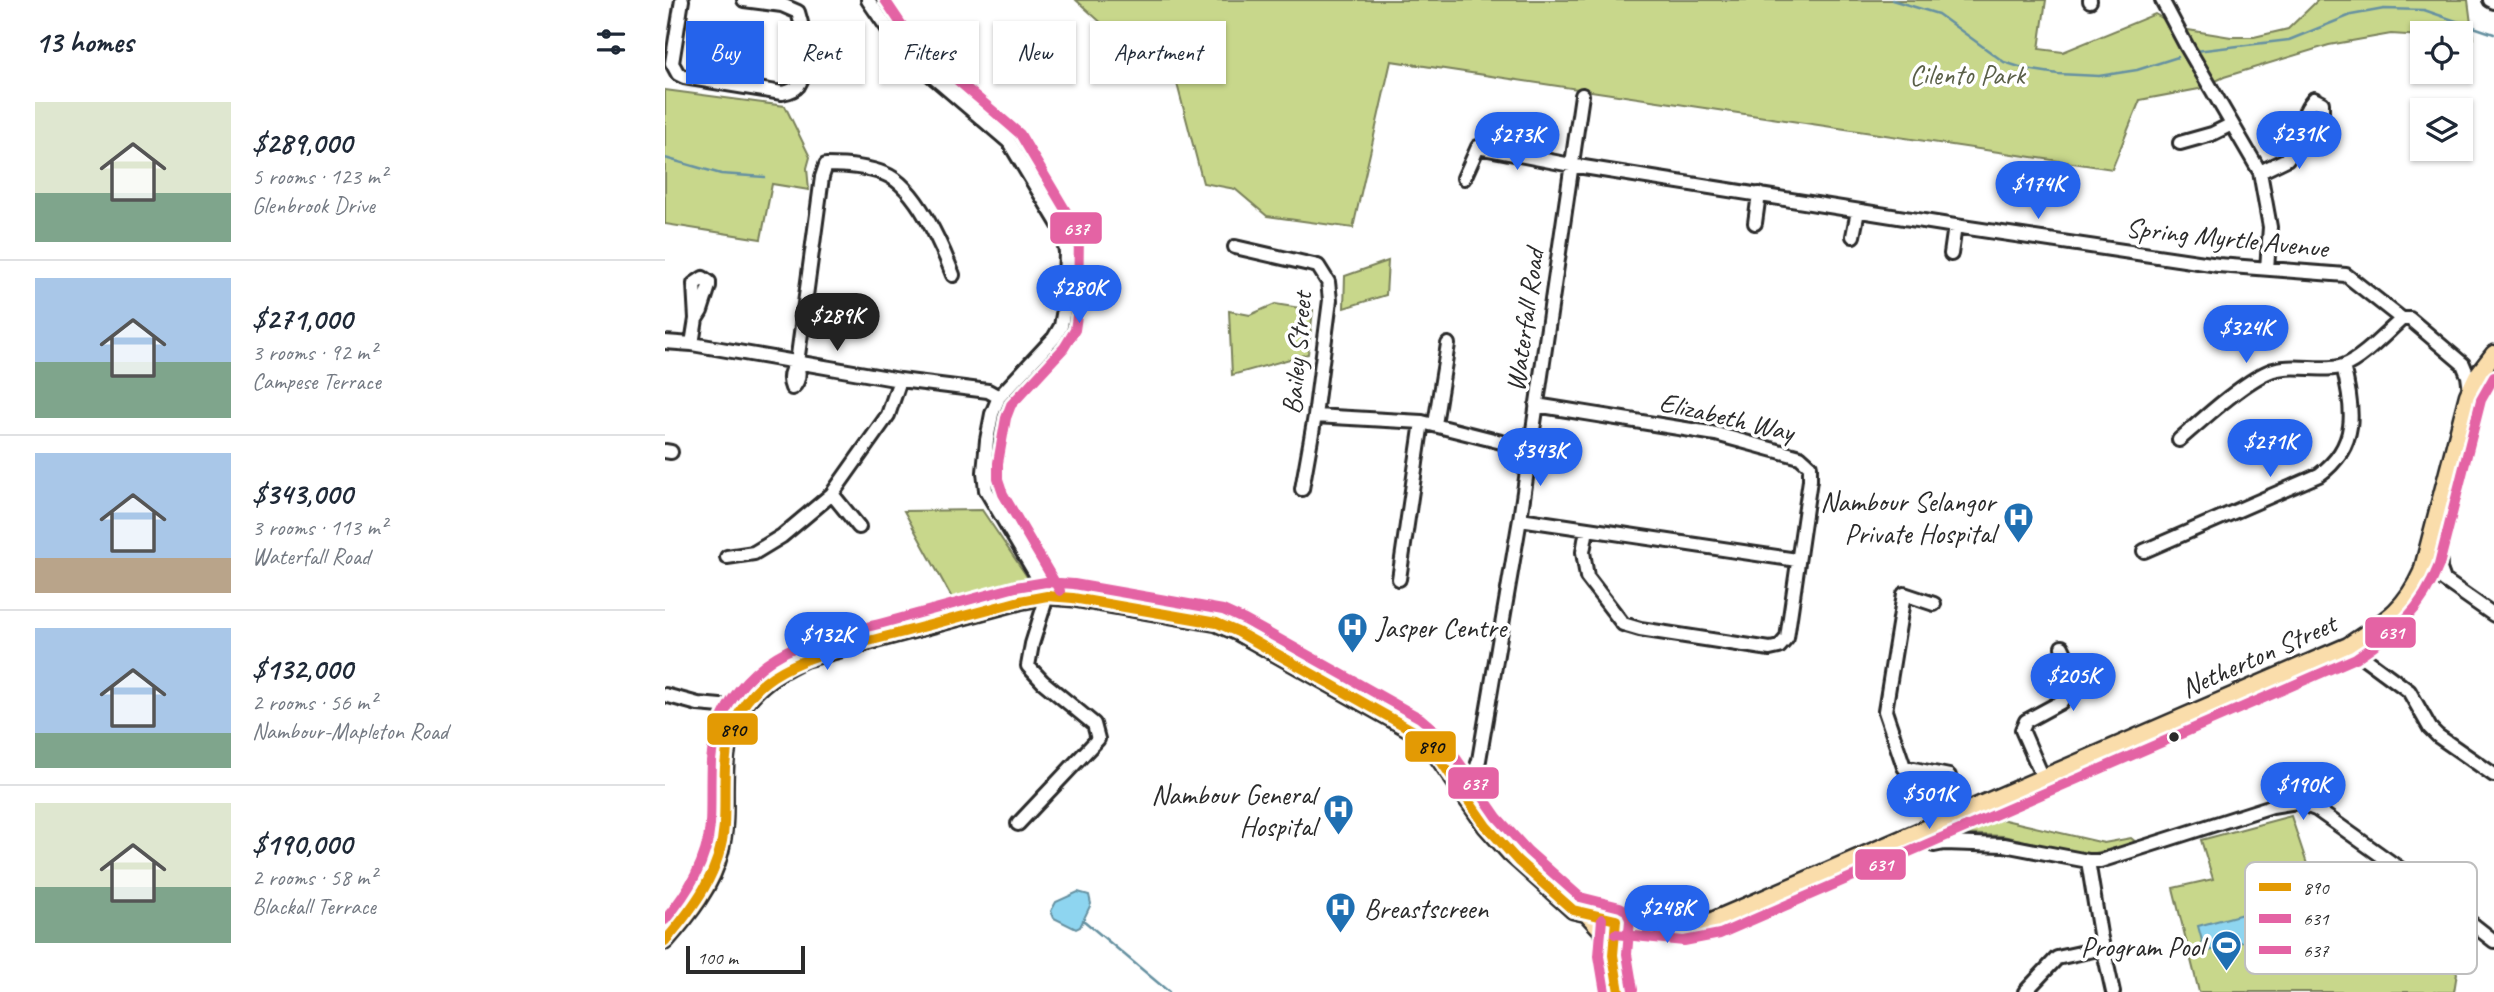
<!DOCTYPE html>
<meta charset="utf-8">
<style>
body{margin:0;font-family:Caveat,sans-serif;background:#f6f6f7;color:#1f2937;height:100vh;display:flex;flex-direction:column;font-size:26px;white-space:nowrap}
*{box-sizing:border-box;margin:0}
p{font-size:23px;color:#747a83}
.icon{flex:none;width:38px;height:38px;fill:none;stroke:currentColor;stroke-width:2;stroke-linecap:round;stroke-linejoin:round}
.map{position:relative;flex:1;overflow:hidden}
.side{display:flex;flex-direction:column;background:#fff;width:665px}
.side>*{flex:none}
.banner{position:absolute;left:21px;top:21px;width:665px;height:63px;display:flex;gap:14px}
.buttons{position:absolute;left:1745px;top:21px;display:grid;gap:14px}
.buttons a{display:grid;place-items:center;width:63px;height:63px;border-radius:0px;background:#fff;box-shadow:0 2px 5px #0004;font-size:35px}
.scale{position:absolute;left:21px;bottom:18px;width:119px;box-sizing:border-box;padding-left:7px;border:4px solid #2b2b2b;border-top:0;font-size:19px;line-height:24px;white-space:nowrap;color:#2b2b2b;-webkit-text-stroke:5px #fff;paint-order:stroke}
.price{position:absolute;translate:-50% -60px;padding:0 16px;border-radius:24px;background:#2563eb;color:#fff;font-size:23px;line-height:46px;filter:drop-shadow(0 2px 4px #0008)}
.price::after{content:'';position:absolute;left:50%;top:42px;width:21px;height:16px;margin-left:-10px;background:inherit;clip-path:polygon(0 0,100% 0,50% 100%)}
.price.current{background:#222;color:#fff}
ul{padding:0;list-style:none}
li{display:flex;align-items:center;gap:21px;height:175px;padding:0 35px}
li+li{border-top:2px solid #e0e1e3}
li span{display:grid;place-items:center;flex:none;width:196px;height:140px;border-radius:0px;color:#555}
li>.icon{margin-inline-start:auto}
span .icon{width:84px;height:84px;fill:#fffc;stroke-width:1}
li b{font-size:30px}
h2{display:flex;justify-content:space-between;align-items:center;height:84px;padding:0 35px;font-size:30px}
.tag{padding:0 24px;border-radius:0px;background:#fff;box-shadow:0 2px 5px #0004;font-size:24px;line-height:63px}
.tag.current{background:#2563eb;color:#fff}
main{display:flex;flex:1;min-height:0}
.map>svg:first-child{display:block}
.green{fill:#c8d78b;stroke:#7a815b;stroke-width:2}
.water{fill:#8ed5f0;stroke:#6691a1;stroke-width:2}
.lines{fill:none;stroke-linecap:round;stroke-linejoin:round}
.stream{stroke:#6691a1;stroke-width:2.5}
.minor-casing{stroke:#2b2b2b;stroke-width:18}
.major-casing{stroke:#2b2b2b;stroke-width:21}
.minor{stroke:#fff;stroke-width:12}
.major{stroke:#faddab;stroke-width:16}
.bus-1-casing{stroke:#fff;stroke-width:16}
.bus-2-casing{stroke:#fff;stroke-width:16}
.bus-3-casing{stroke:#fff;stroke-width:16}
.bus-1{stroke:#e39a04;stroke-width:10}
.bus-2{stroke:#e463a4;stroke-width:10}
.bus-3{stroke:#e463a4;stroke-width:10}
.bus-dot{fill:#2b2b2b;stroke:#fff;stroke-width:2.5}
.labels{text-anchor:middle;stroke-width:7;stroke-linejoin:round;paint-order:stroke}
.park-label{font-size:28px;fill:#5a5f48;stroke:#fff}
.street-label{font-size:28px;fill:#2b2b2b;stroke:#fff}
.poi-label{font-size:28px;fill:#2b2b2b;stroke:#fff;text-anchor:end}
.key{fill:#fff;stroke:#bfbfbf;stroke-width:2}
.key-label{font-size:19px;fill:#2b2b2b}
.line-badge{stroke:#fff;stroke-width:2.5}
.badge-label{font-size:19px;text-anchor:middle;font-weight:bold;fill:#fff}
.pale-badge-label{font-size:19px;text-anchor:middle;font-weight:bold;fill:#111}
</style>
<main>
<section class="side">
<h2>13 homes<svg class="icon" aria-label="filters" viewBox="0 0 24 24"><path d="M4 7h16M4 17h16"/><circle cx="9" cy="7" r="2"/><circle cx="15" cy="17" r="2"/></svg></h2>
<ul>
<li><span style="background:linear-gradient(#dfe7d0 65%,#7fa58c 0)"><svg class="icon" aria-label="home" viewBox="0 0 24 24"><path d="M3 11l9-7 9 7M6 9v11h12V9"/></svg></span><div><b>$289,000</b><p>5 rooms · 123 m²</p><p>Glenbrook Drive</p></div></li>
<li><span style="background:linear-gradient(#a9c7e8 60%,#7fa58c 0)"><svg class="icon" aria-label="home" viewBox="0 0 24 24"><path d="M3 11l9-7 9 7M6 9v11h12V9"/></svg></span><div><b>$271,000</b><p>3 rooms · 92 m²</p><p>Campese Terrace</p></div></li>
<li><span style="background:linear-gradient(#a9c7e8 75%,#b9a48a 0)"><svg class="icon" aria-label="home" viewBox="0 0 24 24"><path d="M3 11l9-7 9 7M6 9v11h12V9"/></svg></span><div><b>$343,000</b><p>3 rooms · 113 m²</p><p>Waterfall Road</p></div></li>
<li><span style="background:linear-gradient(#a9c7e8 75%,#7fa58c 0)"><svg class="icon" aria-label="home" viewBox="0 0 24 24"><path d="M3 11l9-7 9 7M6 9v11h12V9"/></svg></span><div><b>$132,000</b><p>2 rooms · 56 m²</p><p>Nambour-Mapleton Road</p></div></li>
<li><span style="background:linear-gradient(#dfe7d0 60%,#7fa58c 0)"><svg class="icon" aria-label="home" viewBox="0 0 24 24"><path d="M3 11l9-7 9 7M6 9v11h12V9"/></svg></span><div><b>$190,000</b><p>2 rooms · 58 m²</p><p>Blackall Terrace</p></div></li>
</ul>
</section>
<div class="map">
<svg width="1829" height="992" viewBox="0 0 1829 992">
<rect width="100%" height="100%" fill="#fff"/>
<filter id="ink" filterUnits="userSpaceOnUse"><feTurbulence type="fractalNoise" baseFrequency=".0143" numOctaves="2"/><feDisplacementMap in="SourceGraphic" scale="14" xChannelSelector="R" yChannelSelector="G"/><feConvolveMatrix kernelMatrix="1 2 1 2 8 2 1 2 1" color-interpolation-filters="sRGB"/></filter>
<g filter="url(#ink)">
<path class="green" d="M411,0H1381L1374,49L1398,52L1490,14L1517,29L1566,37H1589L1623,29L1653,0H1803L1808,39L1796,38V33H1757V36L1726,34L1664,45L1559,77L1534,89L1475,100L1447,169L726,61L688,228L602,216L570,189L538,183L505,57L441,27Z
M0,90L120,106L145,157L142,168L144,190L107,184L96,239L0,224Z
M723,261L721,295L679,308L680,276Z
M610,304L648,310L643,354L567,375L564,311L585,315Z
M317,510L365,581L292,607L239,511Z
M1626,816L1663,927L1704,908L1792,973L1789,992H1534L1508,888L1548,879L1536,840Z
M1331,818L1439,843L1466,838L1472,843L1422,855L1338,836L1298,834L1297,829Z"/>
<path class="water" d="M413,892L424,895L426,904L415,927L411,929L389,918L386,911L391,902Z
M1589,911L1596,937L1540,952L1533,926Z"/>
<g class="lines">
<path class="stream" d="M1227,0L1273,14L1339,62L1361,69L1393,74L1434,76L1472,70L1513,57
M1531,51L1624,40L1686,15L1719,9L1759,10L1829,34
M0,158L56,174L100,177
M418,920L504,992"/>
<defs>
<path id="minor" d="M17,0L7,63L13,74L19,77L117,93C122,92 129,91 133,86C145,69 139,31 133,12L117,5L79,0
M203,0L239,52L344,142L397,230L401,252L399,309L396,326L389,338L334,397L327,414L322,440L319,472L321,490L379,588L382,596L367,644L363,666L378,682L429,724L433,739L353,824
M1497,0L1522,47L1595,172L1605,227L1602,269
M1825,0L1829,2
M1425,1V0
M1515,143L1547,134L1567,124
M1595,172L1622,159L1642,132C1637,117 1639,111 1649,99L1657,103V117L1642,132
M799,178L813,147L906,165L1290,226L1553,265L1681,275L1737,319H1745L1798,364L1803,376L1805,391
M1090,223L1094,194
M1188,236L1193,211
M570,247L653,266L663,282L665,300L650,416L637,489
M1286,254L1290,226
M0,342L27,344L235,380L323,391L334,397
M27,344L31,319L29,284L38,278L44,282V286L36,311L31,319
M132,363C125,370 123,378 127,388C135,381 135,373 132,363L157,177L161,165C180,165 203,167 220,174C251,186 277,246 288,275
M871,405L1051,434L1135,457L1145,466V480L1122,638L1114,647L1105,649L975,629L958,624L922,577L918,552L922,529
M650,416L757,422L864,449
M770,424L783,344
M1514,440C1537,420 1576,384 1603,372C1625,362 1658,373 1678,366C1696,360 1722,332 1737,319
M0,451L6,452
M167,494L194,527
M855,519L1132,560
M1774,524L1775,569L1779,580L1829,615
M1479,551L1654,475C1694,446 1689,409 1678,366
M62,557L89,553L117,536L167,494L223,415L235,380
M734,579L757,422
M1269,604L1239,594L1220,711L1239,767L1284,776L1281,803L1285,818
M1683,646L1744,691L1765,728L1773,736L1829,775
M0,695L33,704L67,707L74,711
M1378,778L1357,730L1361,721L1396,702L1410,675L1397,647
M801,800L814,760L855,519L917,95
M1253,832L1259,841L1269,845L1279,843L1339,845L1423,861H1435L1607,806L1632,802L1651,809L1759,886L1829,941
M1423,861L1435,934L1448,992
M951,920L948,955L954,992
M1360,992L1392,958L1438,948"/>
<path id="major" d="M924,916L937,930L941,950L948,955
M0,941C23,915 47,885 55,851C63,819 57,787 61,755C68,704 96,678 141,658L355,601L382,596L408,598L552,623L573,632L747,730L764,744L821,826L845,853L908,910L951,920L1010,927L1040,924L1683,646C1718,622 1739,612 1757,572L1803,395L1812,376L1829,354"/>
</defs>
<use href="#minor" class="minor-casing"/>
<use href="#major" class="major-casing"/>
<use href="#minor" class="minor"/>
<use href="#major" class="major"/>
<defs>
<path id="bus-1" d="M0,941C29,907 56,872 59,825C60,806 59,786 60,767C66,667 148,656 227,635C270,624 312,612 355,601L382,596L408,598L552,623L573,632L747,730L764,744L821,826L853,861L908,910L951,920L948,955L954,992"/>
<path id="bus-2" d="M937,919L934,956L940,992
M950,934L1019,941L1055,934L1691,658C1731,631 1756,612 1774,565L1816,400L1829,377"/>
<path id="bus-3" d="M220,0L249,43L355,134L414,233L413,309L410,330L399,348L346,405L341,418L333,463V479L338,494L395,591
M0,920C23,892 42,862 45,825C46,804 45,782 46,761C51,707 85,665 135,645C161,635 191,630 218,623C262,611 307,599 351,587L381,582L409,584L558,610L580,620L755,718L775,735L832,817L863,851L915,897L955,907L962,911L965,920L962,954L968,990"/>
</defs>
<use href="#bus-1" class="bus-1-casing"/>
<use href="#bus-2" class="bus-2-casing"/>
<use href="#bus-3" class="bus-3-casing"/>
<use href="#bus-1" class="bus-1"/>
<use href="#bus-2" class="bus-2"/>
<use href="#bus-3" class="bus-3"/>
</g>
</g>
<defs>
<symbol id="hospital-pin" viewBox="-11 -11 22 30"><path d="M0 17L-7.5 6A9.5 9.5 0 1 1 7.5 6Z" fill="#1f6fb2" stroke="#fff"/><path d="M-5-5h3v3.5h4V-5h3V5h-3V1.5h-4V5h-3Z" fill="#fff"/></symbol>
<symbol id="stadium-pin" viewBox="-11 -11 22 30"><path d="M0 17L-7.5 6A9.5 9.5 0 1 1 7.5 6Z" fill="#1f6fb2" stroke="#fff"/><path d="M0-5a6.5 5 0 1 0 0 10a6.5 5 0 1 0 0-10ZM-3.5-1.8h7v3.6h-7Z" fill="#fff"/></symbol>
</defs>
<g fill-rule="evenodd">
<use href="#hospital-pin" x="1336" y="500" width="35" height="47"/>
<use href="#hospital-pin" x="670" y="610" width="35" height="47"/>
<use href="#hospital-pin" x="656" y="792" width="35" height="47"/>
<use href="#hospital-pin" x="658" y="890" width="35" height="47"/>
<use href="#stadium-pin" x="1544" y="928" width="35" height="47"/>
</g>
<circle class="bus-dot" cx="1509" cy="737" r="6"/>
<g class="labels">
<g class="park-label">
<text x="1302" y="84">Cilento Park</text>
</g>
<g class="street-label">
<text transform="translate(1562 237) rotate(6)" y="10">Spring Myrtle Avenue</text>
<text transform="translate(859 320) rotate(-82)" y="10">Waterfall Road</text>
<text transform="translate(631 353) rotate(-85)" y="10">Bailey Street</text>
<text transform="translate(1062 416) rotate(13)" y="10">Elizabeth Way</text>
<text transform="translate(1593 655) rotate(-24)" y="10">Netherton Street</text>
</g>
<g class="poi-label">
<text x="1330" y="511">Nambour Selangor<tspan x="1330" dy="32">Private Hospital</tspan></text>
<text x="711" y="637" text-anchor="start">Jasper Centre</text>
<text x="651" y="804">Nambour General<tspan x="651" dy="32">Hospital</tspan></text>
<text x="699" y="918" text-anchor="start">Breastscreen</text>
<text x="1539" y="956">Program Pool</text>
</g>
</g>
<rect x="1580" y="862" width="232" height="112" rx="10" class="key"/>
<rect x="1594" y="883" width="32" height="8" fill="#e39a04"/>
<rect x="1594" y="914" width="32" height="9" fill="#e463a4"/>
<rect x="1594" y="946" width="32" height="8" fill="#e463a4"/>
<g class="key-label">
<text x="1638" y="894">890</text>
<text x="1638" y="925">631</text>
<text x="1638" y="957">637</text>
</g>
<g class="line-badge">
<rect x="384" y="211" width="54" height="34" rx="7" fill="#e463a4"/>
<rect x="1699" y="616" width="53" height="33" rx="7" fill="#e463a4"/>
<rect x="41" y="712" width="53" height="34" rx="7" fill="#e39a04"/>
<rect x="739" y="730" width="53" height="33" rx="7" fill="#e39a04"/>
<rect x="782" y="766" width="53" height="34" rx="7" fill="#e463a4"/>
<rect x="1189" y="848" width="53" height="33" rx="7" fill="#e463a4"/>
</g>
<g class="badge-label">
<text x="411" y="235">637</text>
<text x="1726" y="639">631</text>
<text x="809" y="790">637</text>
<text x="1215" y="871">631</text>
</g>
<g class="pale-badge-label">
<text x="68" y="736">890</text>
<text x="766" y="753">890</text>
</g>
</svg>
<div class="buttons">
<a><svg class="icon" aria-label="locate" viewBox="0 0 24 24"><circle cx="12" cy="12" r="6"/><path d="M12 2v4M12 18v4M2 12h4M18 12h4"/></svg></a>
<a><svg class="icon" aria-label="layers" viewBox="0 0 24 24"><path d="M12 4l9 5-9 5-9-5zM3 14l9 5 9-5"/></svg></a>
</div>
<div class="scale">100 m</div>
<b class="price" style="left:1634px;top:171px">$231K</b>
<b class="price" style="left:852px;top:172px">$273K</b>
<b class="price" style="left:1373px;top:221px">$174K</b>
<b class="price" style="left:414px;top:325px">$280K</b>
<b class="price current" style="left:172px;top:353px">$289K</b>
<b class="price" style="left:1581px;top:365px">$324K</b>
<b class="price" style="left:1605px;top:479px">$271K</b>
<b class="price" style="left:875px;top:488px">$343K</b>
<b class="price" style="left:162px;top:672px">$132K</b>
<b class="price" style="left:1408px;top:713px">$205K</b>
<b class="price" style="left:1638px;top:822px">$190K</b>
<b class="price" style="left:1264px;top:831px">$501K</b>
<b class="price" style="left:1002px;top:945px">$248K</b>
<div class="banner">
<a class="tag current">Buy</a>
<a class="tag">Rent</a>
<a class="tag">Filters</a>
<a class="tag">New</a>
<a class="tag">Apartment</a>
</div>
</div>
</main>
